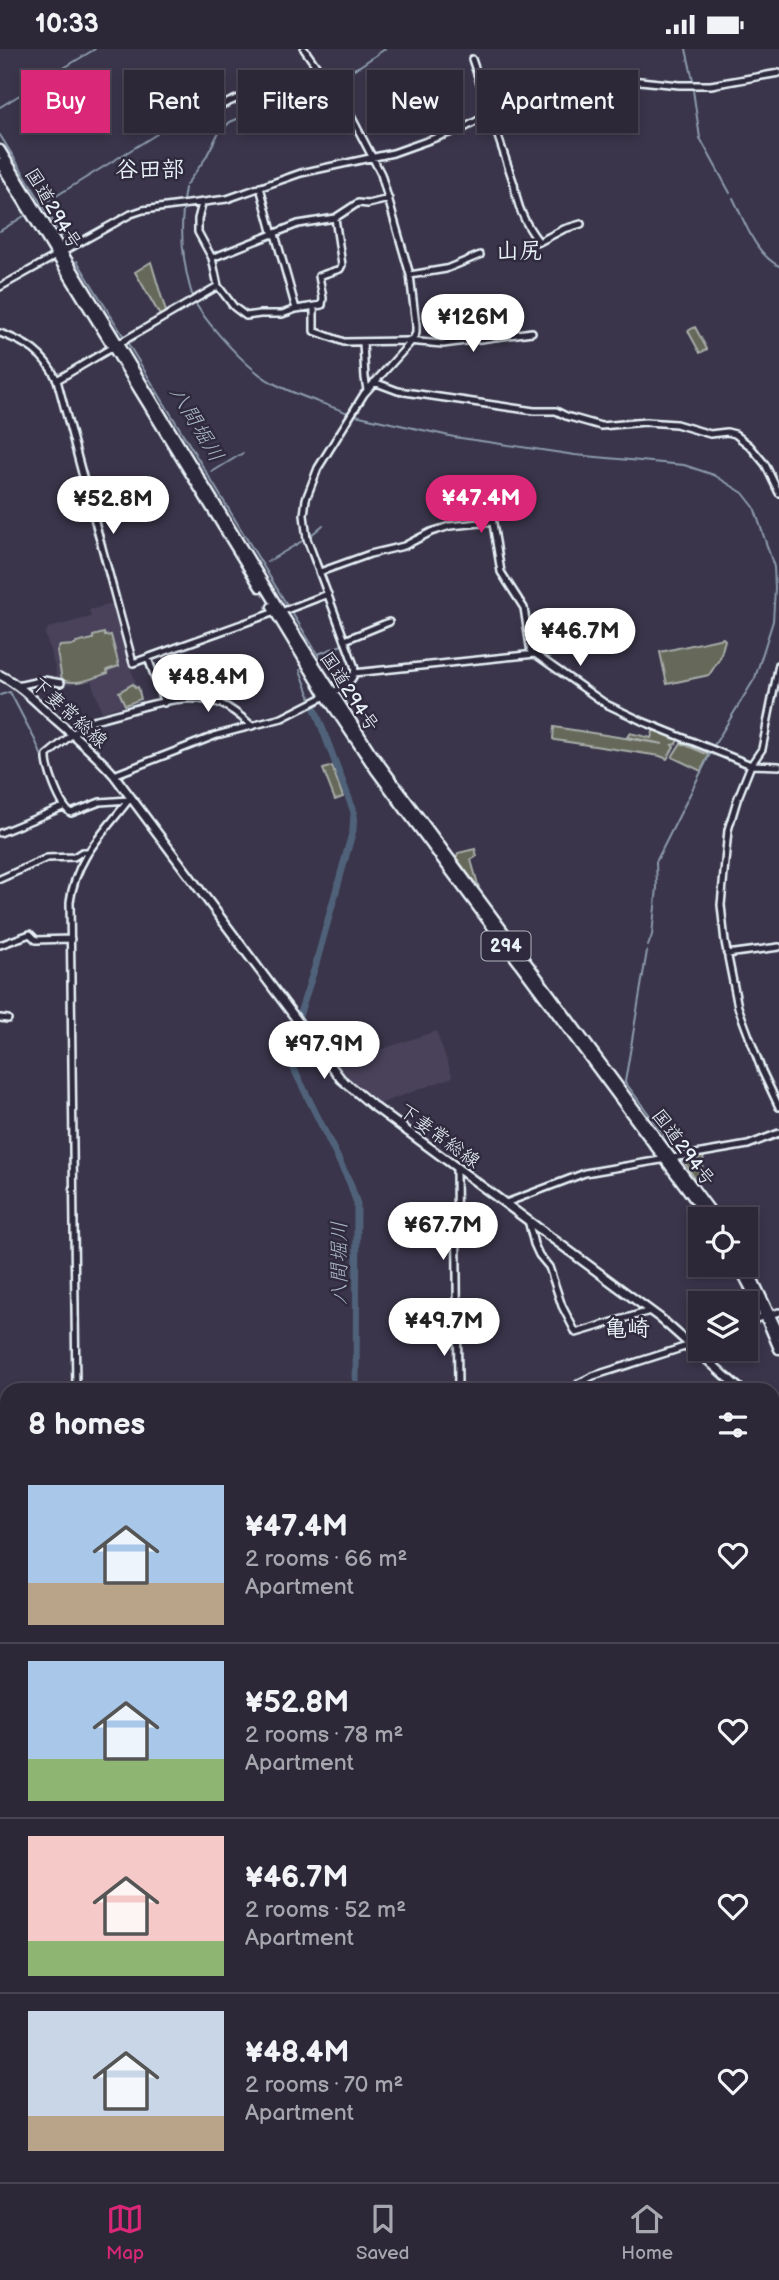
<!DOCTYPE html>
<meta charset="utf-8">
<style>
body{margin:0;font-family:"Balsamiq Sans","Klee One",sans-serif;background:#383443;color:#f1f3f6;height:100vh;display:flex;flex-direction:column;font-size:26px;white-space:nowrap}
*{box-sizing:border-box;margin:0}
p{font-size:23px;color:#a6a6ae}
.icon{flex:none;width:38px;height:38px;fill:none;stroke:currentColor;stroke-width:2;stroke-linecap:round;stroke-linejoin:round}
.map{position:relative;flex:1;overflow:hidden}
.sheet{position:absolute;left:0px;top:1334px;width:780px;height:800px;display:flex;flex-direction:column;background:#2c2838;border-radius:21px 21px 0 0;box-shadow:0 4px 10px #0003,0 0 0 2px #484453}
.sheet>*{flex:none}
.guide{position:absolute;left:21px;top:21px;width:738px;height:63px;display:flex;gap:14px}
.controls{position:absolute;left:688px;top:1158px;display:grid;gap:14px}
.controls a{display:grid;place-items:center;width:70px;height:70px;border-radius:0px;background:#2c2838;box-shadow:0 4px 10px #0003,0 0 0 2px #484453;font-size:35px}
.price{position:absolute;translate:-50% -60px;padding:0 16px;border-radius:24px;background:#fff;color:#222;font-size:23px;line-height:46px;filter:drop-shadow(0 2px 4px #0008)}
.price::after{content:'';position:absolute;left:50%;top:42px;width:21px;height:16px;margin-left:-10px;background:inherit;clip-path:polygon(0 0,100% 0,50% 100%)}
.price.active{background:#db2777;color:#fff}
ul{padding:0;list-style:none}
li{display:flex;align-items:center;gap:21px;height:175px;padding:0 28px}
li+li{border-top:2px solid #484453}
li span{display:grid;place-items:center;flex:none;width:196px;height:140px;border-radius:0px;color:#555}
li>.icon{margin-inline-start:auto}
span .icon{width:84px;height:84px;fill:#fffc;stroke-width:1}
li b{font-size:30px}
h2{display:flex;justify-content:space-between;align-items:center;height:84px;padding:0 28px;font-size:30px}
.tag{padding:0 24px;border-radius:0px;background:#2c2838;box-shadow:0 4px 10px #0003,0 0 0 2px #484453;font-size:24px;line-height:63px}
.tag.active{background:#db2777;color:#fff}
.status{display:flex;justify-content:space-between;align-items:center;height:49px;padding:0 35px;background:#2c2838;direction:ltr}
.status svg{height:19px;fill:currentColor}
.tabs{display:flex;justify-content:space-around;align-items:center;height:98px;border-top:2px solid #484453;background:#2c2838;font-size:19px;color:#a6a6ae}
.tabs a{display:grid;justify-items:center;gap:4px}
.tabs .active{color:#db2777}
.map>svg:first-child{display:block}
.built{fill:#48435a}
.green{fill:#66695a;stroke:#a7ada9;stroke-width:2}
.lines{fill:none;stroke-linecap:round;stroke-linejoin:round}
.stream{stroke:#8c9bac;stroke-width:2}
.river{stroke:#4f627a;stroke-width:7}
.minor-casing{stroke:#e8f1f8;stroke-width:10}
.major-casing{stroke:#e8f1f8;stroke-width:12}
.highway-casing{stroke:#e8f1f8;stroke-width:13}
.minor{stroke:#2f2a3d;stroke-width:5}
.major{stroke:#2f2a3d;stroke-width:7}
.highway{stroke:#2f2a3d;stroke-width:8}
.labels{text-anchor:middle;stroke-width:5;stroke-linejoin:round;paint-order:stroke}
.shield{fill:#2f2a3d;stroke:#b0b5c0;stroke-width:2}
.shield-label{font-size:18px;font-weight:bold;fill:#e8f1f8}
.street-label{font-size:19px;fill:#e8f1f8;stroke:#2f2a3d}
.water-label{font-size:21px;font-style:italic;fill:#abb8c6;stroke:#2f2a3d}
.quarter-label{font-size:23px;font-weight:bold;fill:#e8f1f8;stroke:#2f2a3d}
</style>
<div class="status"><b>10:33</b><svg viewBox="0 0 49 12"><path d="M0 12V9h3v3zM5 12V6h3v6zM10 12V3h3v9zM15 12V0h3v12zM26 1h20v11H26zM47 4h2v5h-2z"/></svg></div>
<div class="map">
<svg width="779" height="2133" viewBox="0 0 779 2133">
<rect width="100%" height="100%" fill="#3a354a"/>
<filter id="ink" filterUnits="userSpaceOnUse"><feTurbulence type="fractalNoise" baseFrequency=".0143" numOctaves="2"/><feDisplacementMap in="SourceGraphic" scale="14" xChannelSelector="R" yChannelSelector="G"/><feConvolveMatrix kernelMatrix="1 2 1 2 8 2 1 2 1" color-interpolation-filters="sRGB"/></filter>
<g filter="url(#ink)">
<path class="built" d="M115,554L131,620L141,650L102,663L91,632L67,636L61,635V631L56,630V622L45,585L48,579L52,578L91,568L89,561Z
M436,982L453,1028L379,1055L354,1035L335,1016Z"/>
<path class="green" d="M151,213L166,263L161,268L135,223Z
M695,278L707,300L700,304L688,282Z
M104,584L105,587L111,586L119,617L107,621L108,624C93,629 77,637 62,631L57,602L60,597L75,596L76,594L93,590V587Z
M723,589L725,591L720,609L709,626L667,635L660,603Z
M133,635L135,639L138,638L141,650L125,656L119,643Z
M554,678L663,695L627,688L630,684L651,689L654,680L678,690L676,695L672,696L674,698L667,710L660,707L555,691L553,690Z
M681,694L709,706L701,722L672,708Z
M332,717L343,748L335,751L323,720Z
M475,800L477,807L471,811L479,839L456,809L458,804Z
M333,991L340,1011L332,1014L319,996Z
M704,1106L700,1132L697,1133L683,1111L691,1109L696,1113L698,1107Z"/>
<g class="lines">
<path class="stream" d="M686,0L693,31
M331,31L360,17L385,0
M693,41L700,89L730,144
M0,58L95,0
M0,86L62,187
M186,136L205,110L218,85L230,73L324,34
M733,149C745,173 755,205 779,217
M48,152L157,85
M183,152L185,139
M183,161C180,192 184,220 193,249
M0,182L24,167
M77,212L124,288
M195,254C210,278 248,321 273,334C297,347 323,354 348,364
M127,293L287,556
M355,366L454,388L575,406L684,416L714,426L743,444L754,458L774,518L775,539L773,572L755,629L713,698
M212,423L243,404
M310,487L323,476
M267,513L304,491
M291,562L320,609L319,610
M318,605L342,596
M300,621L311,650
M0,646L10,643L36,693L46,718
M648,897L652,886L657,839L656,813L710,705
M647,902L625,1033L677,1103
M774,1599H779
M0,1741H7"/>
<path class="river" d="M298,970L315,918L353,781L354,763L315,660
M296,976L292,997L294,1020L350,1134L357,1155L356,1340
M774,2034L779,2043"/>
<defs>
<path id="minor" d="M472,10L514,135C517,158 525,175 539,193L564,180L581,175
M213,60L250,44L287,37L318,19
M260,138L273,186
M202,155L198,170V183L212,209L218,237L234,258L246,267L260,265H282L296,260L322,256L323,249L319,227L340,220L342,216L335,169
M275,185L296,260
M212,209L298,175L335,169L358,154L368,155L389,150
M410,226L446,220L480,206
M0,238L131,165L143,161L227,150L301,124L393,104L466,78L518,49L551,35L601,28L679,36H711L779,24
M314,258V282L344,293L407,292L443,295L532,283
M0,284C27,294 44,304 57,331L133,614L275,563
M363,294L365,329L367,341
M118,295L218,237
M57,331L113,298
M374,333L398,342L534,362H556L566,367L601,377L645,373L676,375L710,385L727,383L735,385L750,397L765,415L779,444
M490,456L501,523L524,559L531,604
M320,523L370,505L404,497L431,483L450,477L491,473
M281,563L328,545
M345,591L389,573
M148,609L164,654
M779,615L762,700L751,716L737,751L728,781L721,856L725,893L738,958L762,1022L779,1058
M354,624L535,605L606,655L644,673L751,716L779,717
M17,637L44,631L61,634
M114,726L217,686L282,669L341,639C350,633 357,627 354,616L307,490L304,466L306,450L318,419L364,345L412,292L416,284V276L410,226L381,125L350,65L304,0
M129,751L100,753L71,764C60,757 46,719 47,706L80,679L93,671C133,663 181,639 221,655C233,660 243,669 252,677
M0,784L63,758
M0,830L47,809L74,808L82,803H87
M0,896L30,885L36,891L71,890
M727,905L779,898
M0,969L8,970
M456,1118L458,1340
M506,1154L585,1124L748,1096L779,1084
M528,1171L534,1195L539,1206L549,1218L562,1257L576,1284L650,1262
M746,1273L779,1263
M708,1300L710,1313
M76,1340L70,853C76,807 105,783 131,748
M575,1340L579,1334L593,1327L700,1293
M774,1533H779
M0,1544H7
M0,1939L7,1938
M0,2005H7
M465,2126V2133
M85,2133V2126
M99,2133L129,2132L140,2126
M195,2133L206,2126
M355,2133L362,2126"/>
<path id="major" d="M0,626C18,635 33,650 48,664C71,684 94,703 114,726L341,1030L372,1056L660,1269L740,1340
M774,1370L779,1384
M774,1977L779,1978
M0,2076H7"/>
<path id="highway" d="M0,101L281,563L370,702L717,1171
M0,114L260,538
M272,558L326,647L375,720L710,1171
M738,1216L765,1267L779,1300
M746,1216L779,1285"/>
</defs>
<use href="#minor" class="minor-casing"/>
<use href="#major" class="major-casing"/>
<use href="#highway" class="highway-casing"/>
<use href="#minor" class="minor"/>
<use href="#major" class="major"/>
<use href="#highway" class="highway"/>
</g>
</g>
<g class="labels">
<rect class="shield" x="481.5" y="882.5" width="49" height="29" rx="5"/>
<g class="shield-label">
<text x="506" y="903">294</text>
</g>
<g class="street-label">
<text transform="translate(54 159) rotate(59)" y="7">国道294号</text>
<text transform="translate(350 642) rotate(57)" y="7">国道294号</text>
<text transform="translate(70 663) rotate(42)" y="7">下妻常総線</text>
<text transform="translate(440 1086) rotate(36)" y="7">下妻常総線</text>
<text transform="translate(684 1098) rotate(53)" y="7">国道294号</text>
</g>
<g class="water-label">
<text transform="translate(197 375) rotate(59)" y="7">八間堀川</text>
<text transform="translate(339 1214) rotate(-90)" y="7">八間堀川</text>
</g>
<g class="quarter-label">
<text x="150" y="128">谷田部</text>
<text x="519" y="209">山尻</text>
<text x="627" y="1287">亀崎</text>
</g>
</g>
</svg>
<div class="controls">
<a><svg class="icon" aria-label="locate" viewBox="0 0 24 24"><circle cx="12" cy="12" r="6"/><path d="M12 2v4M12 18v4M2 12h4M18 12h4"/></svg></a>
<a><svg class="icon" aria-label="layers" viewBox="0 0 24 24"><path d="M12 4l9 5-9 5-9-5zM3 14l9 5 9-5"/></svg></a>
</div>
<b class="price" style="left:473px;top:305px">¥126M</b>
<b class="price active" style="left:481px;top:486px">¥47.4M</b>
<b class="price" style="left:113px;top:487px">¥52.8M</b>
<b class="price" style="left:580px;top:619px">¥46.7M</b>
<b class="price" style="left:208px;top:665px">¥48.4M</b>
<b class="price" style="left:324px;top:1032px">¥97.9M</b>
<b class="price" style="left:443px;top:1213px">¥67.7M</b>
<b class="price" style="left:444px;top:1309px">¥49.7M</b>
<div class="guide">
<a class="tag active">Buy</a>
<a class="tag">Rent</a>
<a class="tag">Filters</a>
<a class="tag">New</a>
<a class="tag">Apartment</a>
</div>
<section class="sheet">
<h2>8 homes<svg class="icon" aria-label="filters" viewBox="0 0 24 24"><path d="M4 7h16M4 17h16"/><circle cx="9" cy="7" r="2"/><circle cx="15" cy="17" r="2"/></svg></h2>
<ul>
<li><span style="background:linear-gradient(#a9c7e8 70%,#b9a48a 0)"><svg class="icon" aria-label="home" viewBox="0 0 24 24"><path d="M3 11l9-7 9 7M6 9v11h12V9"/></svg></span><div><b>¥47.4M</b><p>2 rooms · 66 m²</p><p>Apartment</p></div><svg class="icon" aria-label="heart" viewBox="0 0 24 24"><path d="M12 20l-8-8c-3-5 5-10 8-4 3-6 11-1 8 4z"/></svg></li>
<li><span style="background:linear-gradient(#a9c7e8 70%,#8fb573 0)"><svg class="icon" aria-label="home" viewBox="0 0 24 24"><path d="M3 11l9-7 9 7M6 9v11h12V9"/></svg></span><div><b>¥52.8M</b><p>2 rooms · 78 m²</p><p>Apartment</p></div><svg class="icon" aria-label="heart" viewBox="0 0 24 24"><path d="M12 20l-8-8c-3-5 5-10 8-4 3-6 11-1 8 4z"/></svg></li>
<li><span style="background:linear-gradient(#f6c9c9 75%,#8fb573 0)"><svg class="icon" aria-label="home" viewBox="0 0 24 24"><path d="M3 11l9-7 9 7M6 9v11h12V9"/></svg></span><div><b>¥46.7M</b><p>2 rooms · 52 m²</p><p>Apartment</p></div><svg class="icon" aria-label="heart" viewBox="0 0 24 24"><path d="M12 20l-8-8c-3-5 5-10 8-4 3-6 11-1 8 4z"/></svg></li>
<li><span style="background:linear-gradient(#c9d6e8 75%,#b9a48a 0)"><svg class="icon" aria-label="home" viewBox="0 0 24 24"><path d="M3 11l9-7 9 7M6 9v11h12V9"/></svg></span><div><b>¥48.4M</b><p>2 rooms · 70 m²</p><p>Apartment</p></div><svg class="icon" aria-label="heart" viewBox="0 0 24 24"><path d="M12 20l-8-8c-3-5 5-10 8-4 3-6 11-1 8 4z"/></svg></li>
</ul>
</section>
</div>
<nav class="tabs">
<a class="active"><svg class="icon" aria-label="map" viewBox="0 0 24 24"><path d="M3 6l6-2 6 2 6-2v14l-6 2-6-2-6 2zM9 4v14M15 6v14"/></svg>Map</a>
<a><svg class="icon" aria-label="saved" viewBox="0 0 24 24"><path d="M7 4h10v16l-5-4-5 4z"/></svg>Saved</a>
<a><svg class="icon" aria-label="home" viewBox="0 0 24 24"><path d="M3 11l9-7 9 7M6 9v11h12V9"/></svg>Home</a>
</nav>
